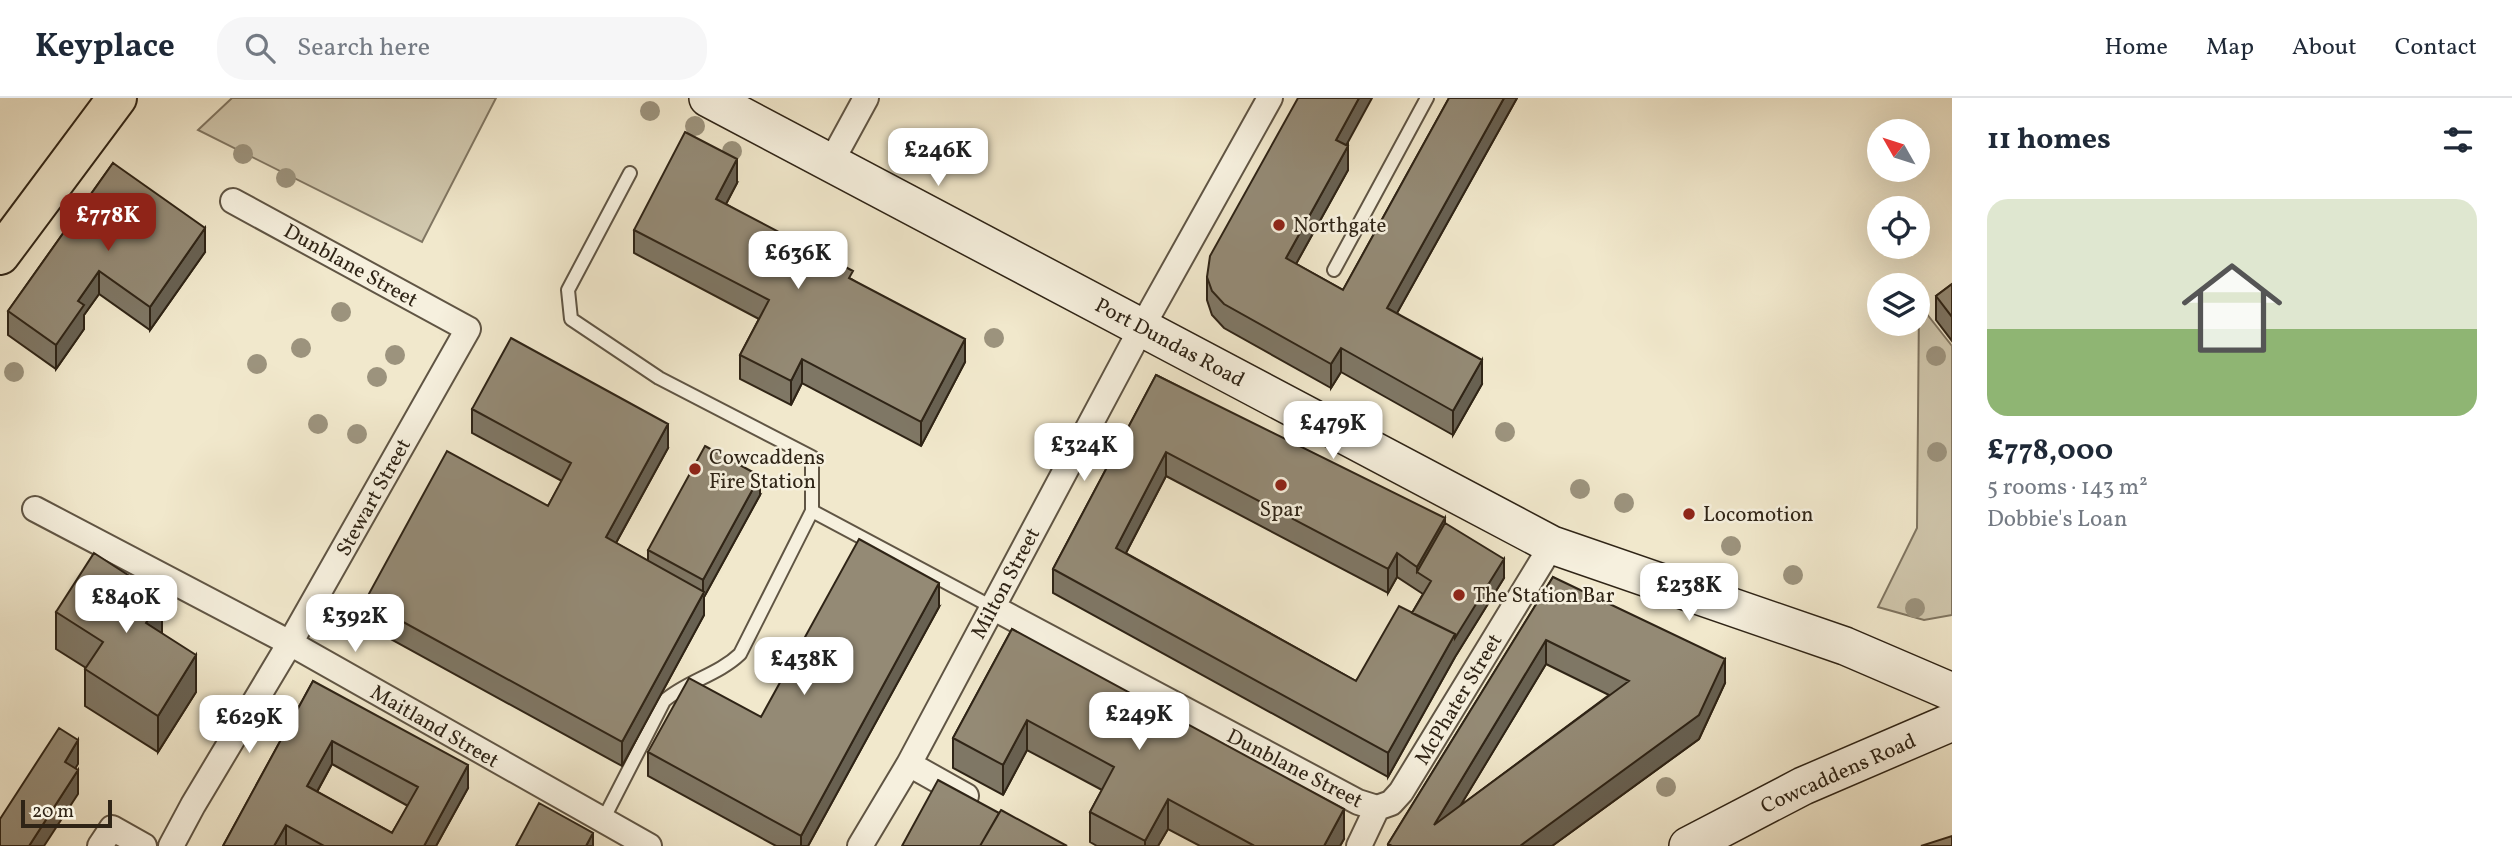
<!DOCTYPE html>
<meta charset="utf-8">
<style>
body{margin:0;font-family:Vollkorn,serif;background:#f6f6f7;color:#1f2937;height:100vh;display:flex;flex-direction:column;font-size:26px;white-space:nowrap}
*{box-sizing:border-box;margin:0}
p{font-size:23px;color:#747a83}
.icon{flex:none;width:38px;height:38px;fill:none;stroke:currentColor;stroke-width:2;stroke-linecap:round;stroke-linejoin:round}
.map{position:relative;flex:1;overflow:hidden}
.panel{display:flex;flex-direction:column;background:#fff;width:560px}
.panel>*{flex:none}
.needle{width:46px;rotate:309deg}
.tools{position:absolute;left:1867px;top:21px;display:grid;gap:14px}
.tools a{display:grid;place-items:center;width:63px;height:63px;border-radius:50%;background:#fff;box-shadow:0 7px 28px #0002;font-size:35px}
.scale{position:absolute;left:21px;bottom:18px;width:91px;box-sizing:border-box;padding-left:7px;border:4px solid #2f2416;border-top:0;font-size:19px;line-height:24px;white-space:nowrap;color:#2f2416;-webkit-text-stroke:5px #f6f0de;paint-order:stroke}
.price{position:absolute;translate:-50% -60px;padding:0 16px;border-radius:14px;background:#fff;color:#222;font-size:23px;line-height:46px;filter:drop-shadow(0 2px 4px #0008)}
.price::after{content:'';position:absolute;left:50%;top:42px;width:21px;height:16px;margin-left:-10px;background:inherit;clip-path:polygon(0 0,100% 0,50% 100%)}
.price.current{background:#8f2418;color:#fff}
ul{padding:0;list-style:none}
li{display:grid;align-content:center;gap:14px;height:371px;padding:0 35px}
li+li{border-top:2px solid #e0e1e3}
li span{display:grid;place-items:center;height:217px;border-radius:21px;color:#555}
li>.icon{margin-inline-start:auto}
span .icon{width:126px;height:126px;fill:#fffc;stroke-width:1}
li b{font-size:30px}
h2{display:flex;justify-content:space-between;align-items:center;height:84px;padding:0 35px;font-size:30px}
header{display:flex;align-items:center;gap:42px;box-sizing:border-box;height:98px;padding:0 35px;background:#fff;border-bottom:2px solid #e0e1e3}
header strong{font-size:33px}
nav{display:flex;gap:38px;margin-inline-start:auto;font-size:24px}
.search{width:490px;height:63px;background:#f6f6f7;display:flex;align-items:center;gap:18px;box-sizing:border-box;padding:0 24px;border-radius:28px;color:#747a83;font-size:26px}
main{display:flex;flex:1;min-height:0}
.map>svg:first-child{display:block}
.green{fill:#d0c7ad;stroke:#807662;stroke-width:2}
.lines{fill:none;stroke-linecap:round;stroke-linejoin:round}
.lane-casing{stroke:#605544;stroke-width:16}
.street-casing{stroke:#605544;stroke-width:28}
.secondary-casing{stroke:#2f2416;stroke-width:40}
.primary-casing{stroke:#2f2416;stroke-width:42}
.lane{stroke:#f6f0de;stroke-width:12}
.street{stroke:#f6f0de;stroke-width:24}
.secondary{stroke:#f6f0de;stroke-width:37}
.primary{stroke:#f1e8cc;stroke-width:38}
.tree{fill:#9c937d}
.wall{fill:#7f7765;stroke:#2f2416;stroke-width:2;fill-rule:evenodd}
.shaded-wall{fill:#686152;stroke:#2f2416;stroke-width:2}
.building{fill:#948a75;stroke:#2f2416;stroke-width:2;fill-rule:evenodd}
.poi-dot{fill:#8f2418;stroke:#f6f0de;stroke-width:2.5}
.labels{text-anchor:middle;stroke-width:5;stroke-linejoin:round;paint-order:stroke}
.poi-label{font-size:21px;fill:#2f2416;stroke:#f6f0de;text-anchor:start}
.street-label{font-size:21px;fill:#2f2416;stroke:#f6f0de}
</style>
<header>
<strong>Keyplace</strong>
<div class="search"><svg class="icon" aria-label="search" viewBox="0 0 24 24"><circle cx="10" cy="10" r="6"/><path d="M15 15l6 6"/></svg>Search here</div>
<nav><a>Home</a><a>Map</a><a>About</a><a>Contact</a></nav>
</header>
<main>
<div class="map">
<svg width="1952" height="748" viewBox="0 0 1952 748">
<rect width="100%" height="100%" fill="#f1e8cc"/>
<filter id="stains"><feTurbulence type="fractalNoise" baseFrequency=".00286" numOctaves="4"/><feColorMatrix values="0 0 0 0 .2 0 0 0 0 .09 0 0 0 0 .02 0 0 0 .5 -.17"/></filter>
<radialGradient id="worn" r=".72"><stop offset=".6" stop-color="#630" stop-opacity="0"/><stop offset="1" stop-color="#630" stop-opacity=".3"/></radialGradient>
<path class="green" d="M232,0H496L422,144L198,32Z
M1919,206L1952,248V517L1924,522L1878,509L1917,430Z"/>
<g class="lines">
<defs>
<path id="lane" d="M630,75L568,192L571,221L659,280L812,359V413L992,509
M1334,172L1427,0
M603,722L664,603C687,583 718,577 740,556L812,413"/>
<path id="street" d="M830,66L866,0
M35,411L290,545L649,748
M992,509L1358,704L1377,710
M909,666L966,698
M100,748L112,730L144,748
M171,748L193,707L290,545L468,231L233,103
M860,748L909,666L1142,229L1270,0
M1359,748L1377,710L1391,705L1401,694L1552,447"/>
<path id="secondary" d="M708,0L1552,447L1845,548L1952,594
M1688,748L1803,688L1952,624"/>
<path id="primary" d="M0,157L117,0"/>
</defs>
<use href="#lane" class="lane-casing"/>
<use href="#street" class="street-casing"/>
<use href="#secondary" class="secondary-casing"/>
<use href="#primary" class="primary-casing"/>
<use href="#lane" class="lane"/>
<use href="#street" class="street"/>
<use href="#secondary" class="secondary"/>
<use href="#primary" class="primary"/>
</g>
<g class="tree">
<circle cx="650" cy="13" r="10"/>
<circle cx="695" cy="28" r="10"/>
<circle cx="732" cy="53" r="10"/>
<circle cx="243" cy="56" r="10"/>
<circle cx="286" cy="80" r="10"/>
<circle cx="341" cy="214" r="10"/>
<circle cx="994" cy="240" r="10"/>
<circle cx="301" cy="250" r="10"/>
<circle cx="395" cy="257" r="10"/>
<circle cx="1936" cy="258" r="10"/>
<circle cx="257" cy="266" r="10"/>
<circle cx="14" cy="274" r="10"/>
<circle cx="377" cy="279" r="10"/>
<circle cx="318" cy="326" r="10"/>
<circle cx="1505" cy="334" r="10"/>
<circle cx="357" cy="336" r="10"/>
<circle cx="1937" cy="354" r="10"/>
<circle cx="1580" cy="391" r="10"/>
<circle cx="1624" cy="405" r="10"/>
<circle cx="1731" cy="448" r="10"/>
<circle cx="1793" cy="477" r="10"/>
<circle cx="1915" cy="510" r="10"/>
<circle cx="1666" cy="689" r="10"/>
</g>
<path class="wall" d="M1449,0H1517L1397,215L1482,286L1453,337L1341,274L1331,290L1224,230L1212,217L1207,202V179L1346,48L1348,72L1296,166L1343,192Z
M113,65L205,154L150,232L99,196L84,217V231L56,271L8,237V213Z
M737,85L726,106L853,182L965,264L921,348L802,285L791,307L740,281V257L759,221L634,155V132Z
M1952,186V243L1936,222V198Z
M1156,277L1445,425L1504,480L1455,559L1388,679L1053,495V471ZM1166,378L1388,495L1397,479L1423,496L1412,515L1356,583L1126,455Z
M472,311L668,350L616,445L648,463V452L760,397L704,499V517L622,668L365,527V503L548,408L562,383L472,335Z
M1553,479L1725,585L1699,641L1552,748H1388V746ZM1546,566L1609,597L1460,708Z
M939,509L808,748H776L648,678V654L761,619Z
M56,514L162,536L196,594L158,654L85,608V571L86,570L56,551Z
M1012,531L1344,741L1340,748H1200L1168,731L1158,748H1097L1090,744V714L1102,692L1027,652L1003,697L953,670V640Z
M313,583L468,690L436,748H223ZM332,666L408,708L392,735L317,694Z"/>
<path class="shaded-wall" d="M1359,0H1372L1336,66V42Z
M1504,0H1517L1387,233V210Z
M1348,48V72L1286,184V160Z
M737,61V85L716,125V101Z
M205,130V154L150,232V209Z
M99,173V196L84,217V231L56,271V247L78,203Z
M965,241V264L921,348V324Z
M1341,250V274L1331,290V266Z
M802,261V285L791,307V283Z
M1482,262V286L1453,337V313Z
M668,326V350L606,463V439Z
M1166,354V378L1116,474V450Z
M760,378V397L704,499V517L622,668V644L703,496V482Z
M1445,420V444L1417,474V469Z
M1397,455V479L1388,495V471Z
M1504,461V480L1455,559L1388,679V655L1455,536Z
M939,485V509L808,748H801V738Z
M162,499V536L146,525Z
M1546,542V566L1436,748L1434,727Z
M196,557V594L158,654V618Z
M1725,561V585L1699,641L1552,748H1520Z
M1027,622V652L1003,697V667Z
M78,642V666L65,687V664Z
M332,643V666L307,712V688Z
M468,667V690L436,748H424Z
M78,672V696L44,748H29Z
M1168,701V731L1158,748H1145V743Z
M1344,711V741L1340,748H1324Z
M286,727V748H274Z
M593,735V748H586Z"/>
<path class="building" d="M1298,0H1359L1336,42L1348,48L1286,160L1343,192L1449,0H1504L1387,210L1482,262L1453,313L1341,250L1331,266L1224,206L1212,193L1207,179L1210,158Z
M685,34L737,61L716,101L853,173L849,180L965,241L921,324L802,261L791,283L740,257L769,202L634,132Z
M113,65L205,130L150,209L99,173L78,203L84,207L56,247L8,213Z
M1952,186V219L1936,198Z
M511,240L668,326L606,439L704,494L622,644L365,503L447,353L548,408L571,365L472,311Z
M1156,277L1445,420L1417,469L1397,455L1388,471L1166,354L1116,450L1356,583L1399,508L1455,536L1388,655L1053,471Z
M705,348L760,378L703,482L648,452Z
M1445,425L1504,461L1455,540V536L1412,515L1431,483L1417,474Z
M859,441L939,485L801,738L648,654L689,580L761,619Z
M94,455L162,499L146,525L196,557L158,618L85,571L103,544L56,514Z
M1553,479L1725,561L1699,617L1520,748H1392L1388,746ZM1546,542L1629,583L1434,727Z
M1012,531L1344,711L1324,748H1252L1253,747L1168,701L1145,743L1090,714L1114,669L1027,622L1003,667L953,640Z
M313,583L468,667L424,748H324L286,727L274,748H223ZM332,643L418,689L392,735L307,688Z
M59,630L78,642L65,664L78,672L29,748H0V721Z
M938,682L999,715L980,748H902Z
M539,705L593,735L586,748H516Z
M1001,712L1067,748H980Z
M1952,738V748H1921Z"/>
<g class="poi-dot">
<circle cx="1279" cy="127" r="7"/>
<circle cx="695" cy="371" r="7"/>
<circle cx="1281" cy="387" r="7"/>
<circle cx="1689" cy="416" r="7"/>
<circle cx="1459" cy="497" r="7"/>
</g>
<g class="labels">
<g class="poi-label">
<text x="1293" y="134">Northgate</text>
<text x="709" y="366">Cowcaddens<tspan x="709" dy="24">Fire Station</tspan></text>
<text x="1281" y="418" text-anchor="middle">Spar</text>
<text x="1703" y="423">Locomotion</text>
<text x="1473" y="504">The Station Bar</text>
</g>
<g class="street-label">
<text transform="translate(351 167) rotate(29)" y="7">Dunblane Street</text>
<text transform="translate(1170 244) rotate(28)" y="7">Port Dundas Road</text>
<text transform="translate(373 399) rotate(-61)" y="7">Stewart Street</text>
<text transform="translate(1005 485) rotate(-62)" y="7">Milton Street</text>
<text transform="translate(1458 601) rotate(-59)" y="7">McPhater Street</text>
<text transform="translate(435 628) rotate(30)" y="7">Maitland Street</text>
<text transform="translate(1295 670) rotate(27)" y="7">Dunblane Street</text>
<text transform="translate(1838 675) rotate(-24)" y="7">Cowcaddens Road</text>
</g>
</g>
<rect width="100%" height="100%" filter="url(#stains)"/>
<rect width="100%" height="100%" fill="url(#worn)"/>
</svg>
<div class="tools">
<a><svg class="needle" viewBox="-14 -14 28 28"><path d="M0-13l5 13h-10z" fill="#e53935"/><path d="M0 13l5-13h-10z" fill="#747a83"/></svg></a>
<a><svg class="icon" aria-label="locate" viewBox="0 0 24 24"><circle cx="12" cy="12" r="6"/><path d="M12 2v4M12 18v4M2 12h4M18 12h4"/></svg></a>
<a><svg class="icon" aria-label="layers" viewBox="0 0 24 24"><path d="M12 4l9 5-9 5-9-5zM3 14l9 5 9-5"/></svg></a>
</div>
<div class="scale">20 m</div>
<b class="price" style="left:938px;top:90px">£246K</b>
<b class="price current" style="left:108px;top:155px">£778K</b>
<b class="price" style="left:798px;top:193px">£636K</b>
<b class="price" style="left:1333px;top:363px">£479K</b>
<b class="price" style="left:1084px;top:385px">£324K</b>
<b class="price" style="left:1689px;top:525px">£238K</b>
<b class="price" style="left:126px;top:537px">£840K</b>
<b class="price" style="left:355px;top:556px">£392K</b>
<b class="price" style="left:804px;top:599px">£438K</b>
<b class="price" style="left:1139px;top:654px">£249K</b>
<b class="price" style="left:249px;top:657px">£629K</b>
</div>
<section class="panel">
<h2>11 homes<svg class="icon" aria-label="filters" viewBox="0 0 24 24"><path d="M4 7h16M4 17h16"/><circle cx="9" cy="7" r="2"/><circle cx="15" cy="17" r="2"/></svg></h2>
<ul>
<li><span style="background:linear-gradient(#dfe7d0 60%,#8fb573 0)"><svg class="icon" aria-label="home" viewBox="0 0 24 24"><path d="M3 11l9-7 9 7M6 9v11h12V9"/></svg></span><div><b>£778,000</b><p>5 rooms · 143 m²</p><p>Dobbie's Loan</p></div></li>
</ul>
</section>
</main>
